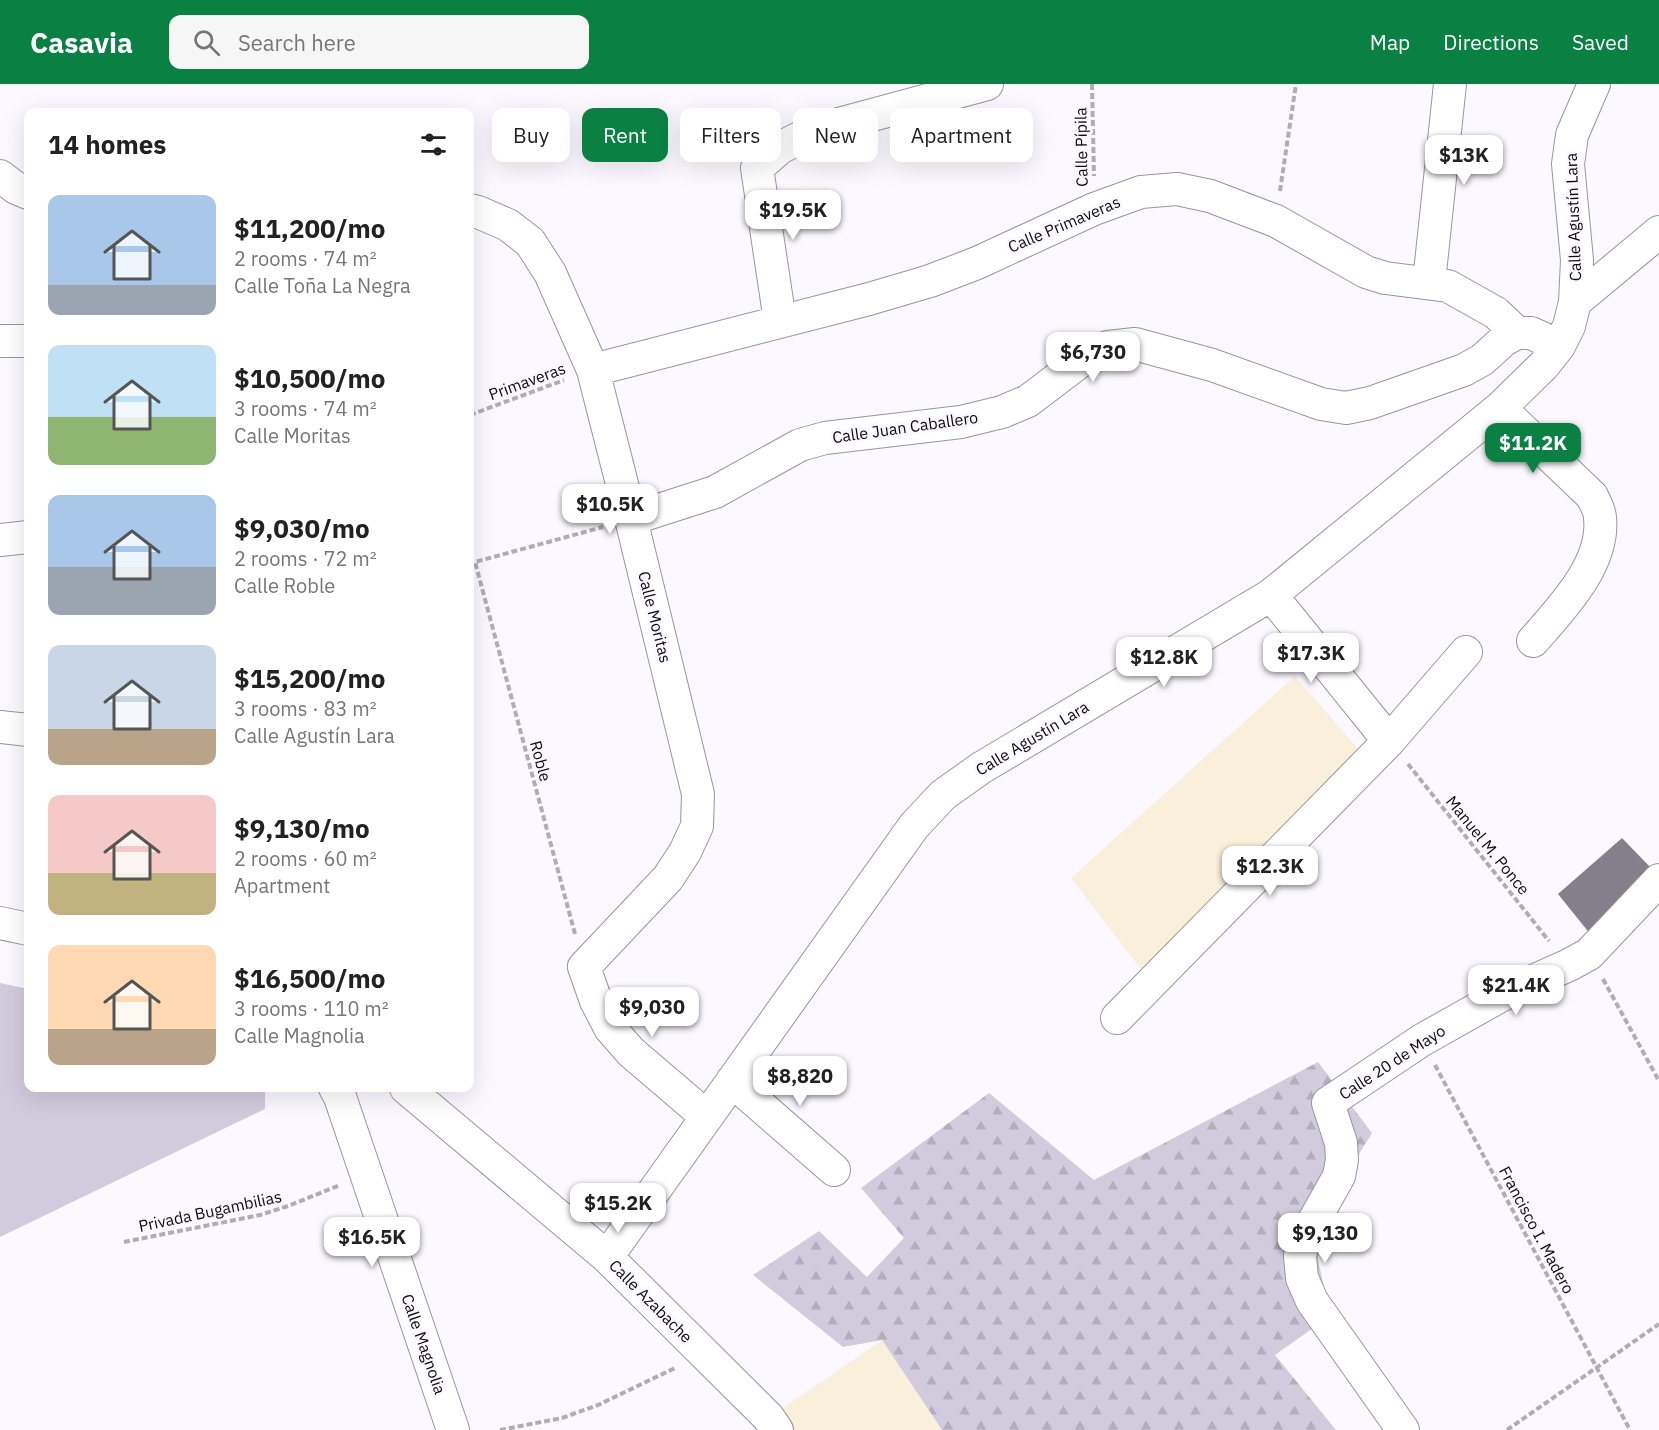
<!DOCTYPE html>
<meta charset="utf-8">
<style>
body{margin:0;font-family:"IBM Plex Sans",sans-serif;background:#f6f6f6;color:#222;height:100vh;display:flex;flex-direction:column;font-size:22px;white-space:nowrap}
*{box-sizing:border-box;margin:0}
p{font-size:20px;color:#767676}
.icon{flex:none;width:33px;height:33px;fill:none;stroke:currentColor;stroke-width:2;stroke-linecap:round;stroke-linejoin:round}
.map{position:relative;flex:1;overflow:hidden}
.side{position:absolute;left:24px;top:24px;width:450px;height:984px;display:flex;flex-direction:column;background:#fff;border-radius:12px;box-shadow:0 6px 24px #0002}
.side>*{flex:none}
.hud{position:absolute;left:492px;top:24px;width:570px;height:54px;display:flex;gap:12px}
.price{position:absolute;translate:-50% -51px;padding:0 14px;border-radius:12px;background:#fff;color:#222;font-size:20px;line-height:39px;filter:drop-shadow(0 2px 3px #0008)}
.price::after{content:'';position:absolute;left:50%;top:36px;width:18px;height:14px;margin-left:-9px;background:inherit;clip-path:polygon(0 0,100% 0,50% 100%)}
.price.active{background:#0b8043;color:#fff}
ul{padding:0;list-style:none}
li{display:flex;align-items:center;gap:18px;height:150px;padding:0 24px}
li span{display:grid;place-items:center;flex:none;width:168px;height:120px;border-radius:12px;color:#555}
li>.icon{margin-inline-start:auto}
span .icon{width:72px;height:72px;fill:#fffc;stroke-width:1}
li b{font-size:26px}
h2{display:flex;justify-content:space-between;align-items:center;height:72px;padding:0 24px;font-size:26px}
.chip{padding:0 21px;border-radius:12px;background:#fff;box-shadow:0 6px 24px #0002;font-size:21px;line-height:54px}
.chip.active{background:#0b8043;color:#fff}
header{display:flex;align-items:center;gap:36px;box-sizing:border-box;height:84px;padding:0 30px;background:#0b8043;color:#fff}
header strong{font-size:28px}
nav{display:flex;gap:33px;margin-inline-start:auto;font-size:21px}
.search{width:420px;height:54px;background:#f6f6f6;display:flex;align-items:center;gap:15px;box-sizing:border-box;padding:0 21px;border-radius:12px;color:#767676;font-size:22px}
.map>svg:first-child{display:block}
.education{fill:#faefda}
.green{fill:#d2cbde}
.forest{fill:url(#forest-firs)}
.building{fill:#837f8b}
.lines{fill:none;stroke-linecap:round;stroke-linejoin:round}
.minor-casing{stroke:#9894a0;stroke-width:34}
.path{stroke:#afadb3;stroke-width:4;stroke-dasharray:6 3;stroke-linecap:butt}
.minor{stroke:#fff;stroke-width:32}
.labels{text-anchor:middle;stroke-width:6;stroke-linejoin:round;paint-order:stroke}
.street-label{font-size:16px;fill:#0d0b10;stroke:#fbf9ff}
</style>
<header>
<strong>Casavia</strong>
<div class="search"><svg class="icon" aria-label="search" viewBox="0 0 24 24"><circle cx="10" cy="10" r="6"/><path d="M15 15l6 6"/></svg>Search here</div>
<nav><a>Map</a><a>Directions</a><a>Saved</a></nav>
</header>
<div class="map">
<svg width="1659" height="1346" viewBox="0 0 1659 1346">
<defs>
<pattern id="forest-firs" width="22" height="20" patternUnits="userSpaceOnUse" patternTransform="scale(1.5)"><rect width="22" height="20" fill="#d2cbde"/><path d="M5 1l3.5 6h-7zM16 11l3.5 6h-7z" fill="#b3adbd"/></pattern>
</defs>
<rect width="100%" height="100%" fill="#fbf9ff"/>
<path class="education" d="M1295,592L1359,666L1146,892L1071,794Z
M882,1256L942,1346H787L777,1328Z"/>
<path class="green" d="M0,899L28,905V1004H265V1025L0,1153Z"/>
<path class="forest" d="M1318,978L1372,1049L1312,1146L1330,1232L1275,1271L1336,1346H942L882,1256L843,1263L753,1191L819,1147L867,1193L904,1154L861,1104L989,1009L1094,1096Z"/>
<path class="building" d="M1622,754L1651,784L1591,851L1558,810Z"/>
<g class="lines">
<defs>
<path id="minor" d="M0,92L16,104L28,109
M470,126L478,128L508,141L530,158L550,189L593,286L631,435L698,710L697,742L685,768L668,794L584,883L596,917L610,944L631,968L707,1033
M1429,198L1450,0
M1575,218L1659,148
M780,237L757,84L780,64L813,47L987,0
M0,257H28
M593,286L869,215L930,197L977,179L1094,125L1141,108L1177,105L1210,112L1276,137L1366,188L1385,194L1448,202L1496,229L1517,249
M1500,324L1592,412C1595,419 1600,426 1600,434C1605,480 1561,525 1533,557
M631,435L715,408L800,361L825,354L961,338L1002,328L1028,317L1086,273L1108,263L1135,260L1212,281L1321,320L1346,324L1370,319L1464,286L1482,276L1504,256L1517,249H1531L1559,262
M0,456L28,453
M1271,511L1389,657
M0,643L28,646
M0,839L28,845
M1117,934L1389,657L1466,568
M732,997L834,1086
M335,1004L340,1013L453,1346
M406,1004L607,1173L768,1333L777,1346
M607,1173L914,742L943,711L981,684L1271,511L1500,324L1544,281L1559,262L1569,242L1575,218L1577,176L1568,80L1572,51L1594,0
M1403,1346L1312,1217L1302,1194L1300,1172L1306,1151L1339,1092L1342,1076L1341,1059L1328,1019L1422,956L1502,911L1569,881L1589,870L1659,796"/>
</defs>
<use href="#minor" class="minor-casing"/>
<path class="path" d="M1092,0L1094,92
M1280,107L1296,0
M470,331L564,296
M1408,680L1549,857
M575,850L475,478L603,443
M1603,895L1659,997
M1435,981L1630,1346
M124,1158L260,1131L288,1122L340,1101
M500,1346L562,1334L598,1321L675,1284
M1507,1346L1659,1240"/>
<use href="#minor" class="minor"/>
</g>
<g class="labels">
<g class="street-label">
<text transform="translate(1081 63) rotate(-91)" y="6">Calle Pípila</text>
<text transform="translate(1573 133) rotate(-92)" y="6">Calle Agustín Lara</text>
<text transform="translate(1064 140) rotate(-23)" y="6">Calle Primaveras</text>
<text transform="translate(527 297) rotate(-20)" y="6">Primaveras</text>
<text transform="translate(905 343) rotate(-8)" y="6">Calle Juan Caballero</text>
<text transform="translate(655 533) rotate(76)" y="6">Calle Moritas</text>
<text transform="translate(1032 654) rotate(-31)" y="6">Calle Agustín Lara</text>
<text transform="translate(541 677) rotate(75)" y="6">Roble</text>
<text transform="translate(1488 761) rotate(51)" y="6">Manuel M. Ponce</text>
<text transform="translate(1392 978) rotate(-33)" y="6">Calle 20 de Mayo</text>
<text transform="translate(210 1127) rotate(-12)" y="6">Privada Bugambilias</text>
<text transform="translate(1537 1146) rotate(62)" y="6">Francisco I. Madero</text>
<text transform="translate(651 1217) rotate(45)" y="6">Calle Azabache</text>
<text transform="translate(424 1260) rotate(71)" y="6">Calle Magnolia</text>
</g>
</g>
</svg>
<b class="price" style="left:1464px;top:102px">$13K</b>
<b class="price" style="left:793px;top:157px">$19.5K</b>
<b class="price" style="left:1093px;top:299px">$6,730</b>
<b class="price active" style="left:1533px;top:390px">$11.2K</b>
<b class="price" style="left:610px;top:451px">$10.5K</b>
<b class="price" style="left:1311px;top:600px">$17.3K</b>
<b class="price" style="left:1164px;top:604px">$12.8K</b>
<b class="price" style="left:1270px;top:813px">$12.3K</b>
<b class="price" style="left:1516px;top:932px">$21.4K</b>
<b class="price" style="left:652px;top:954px">$9,030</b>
<b class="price" style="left:800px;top:1023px">$8,820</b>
<b class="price" style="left:618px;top:1150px">$15.2K</b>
<b class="price" style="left:1325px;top:1180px">$9,130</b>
<b class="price" style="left:372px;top:1184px">$16.5K</b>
<div class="hud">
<a class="chip">Buy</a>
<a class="chip active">Rent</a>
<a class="chip">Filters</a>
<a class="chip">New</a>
<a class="chip">Apartment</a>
</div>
<section class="side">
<h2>14 homes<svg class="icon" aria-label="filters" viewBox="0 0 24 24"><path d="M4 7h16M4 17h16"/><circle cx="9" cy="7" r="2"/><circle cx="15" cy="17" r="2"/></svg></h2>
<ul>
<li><span style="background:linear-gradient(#a9c7e8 75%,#9aa5b1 0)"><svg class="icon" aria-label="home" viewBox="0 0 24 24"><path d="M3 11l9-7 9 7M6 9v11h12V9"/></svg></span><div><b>$11,200/mo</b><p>2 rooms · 74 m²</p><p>Calle Toña La Negra</p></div></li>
<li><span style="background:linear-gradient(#bfe0f5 60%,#8fb573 0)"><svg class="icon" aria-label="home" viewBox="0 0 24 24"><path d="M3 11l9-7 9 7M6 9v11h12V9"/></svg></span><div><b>$10,500/mo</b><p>3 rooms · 74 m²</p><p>Calle Moritas</p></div></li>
<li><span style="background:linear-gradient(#a9c7e8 60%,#9aa5b1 0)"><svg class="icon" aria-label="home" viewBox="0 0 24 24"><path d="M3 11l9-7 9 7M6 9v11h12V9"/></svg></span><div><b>$9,030/mo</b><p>2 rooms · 72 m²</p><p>Calle Roble</p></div></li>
<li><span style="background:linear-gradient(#c9d6e8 70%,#b9a48a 0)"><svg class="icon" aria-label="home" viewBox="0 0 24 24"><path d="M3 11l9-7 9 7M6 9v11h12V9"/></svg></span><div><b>$15,200/mo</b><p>3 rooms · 83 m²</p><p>Calle Agustín Lara</p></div></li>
<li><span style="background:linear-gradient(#f6c9c9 65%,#c2b280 0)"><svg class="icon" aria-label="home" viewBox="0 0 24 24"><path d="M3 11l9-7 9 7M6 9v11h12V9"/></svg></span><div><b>$9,130/mo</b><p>2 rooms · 60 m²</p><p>Apartment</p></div></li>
<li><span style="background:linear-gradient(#ffd9b3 70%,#b9a48a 0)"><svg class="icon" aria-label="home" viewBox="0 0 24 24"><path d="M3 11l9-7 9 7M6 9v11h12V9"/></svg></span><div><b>$16,500/mo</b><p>3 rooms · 110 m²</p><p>Calle Magnolia</p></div></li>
</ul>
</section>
</div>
